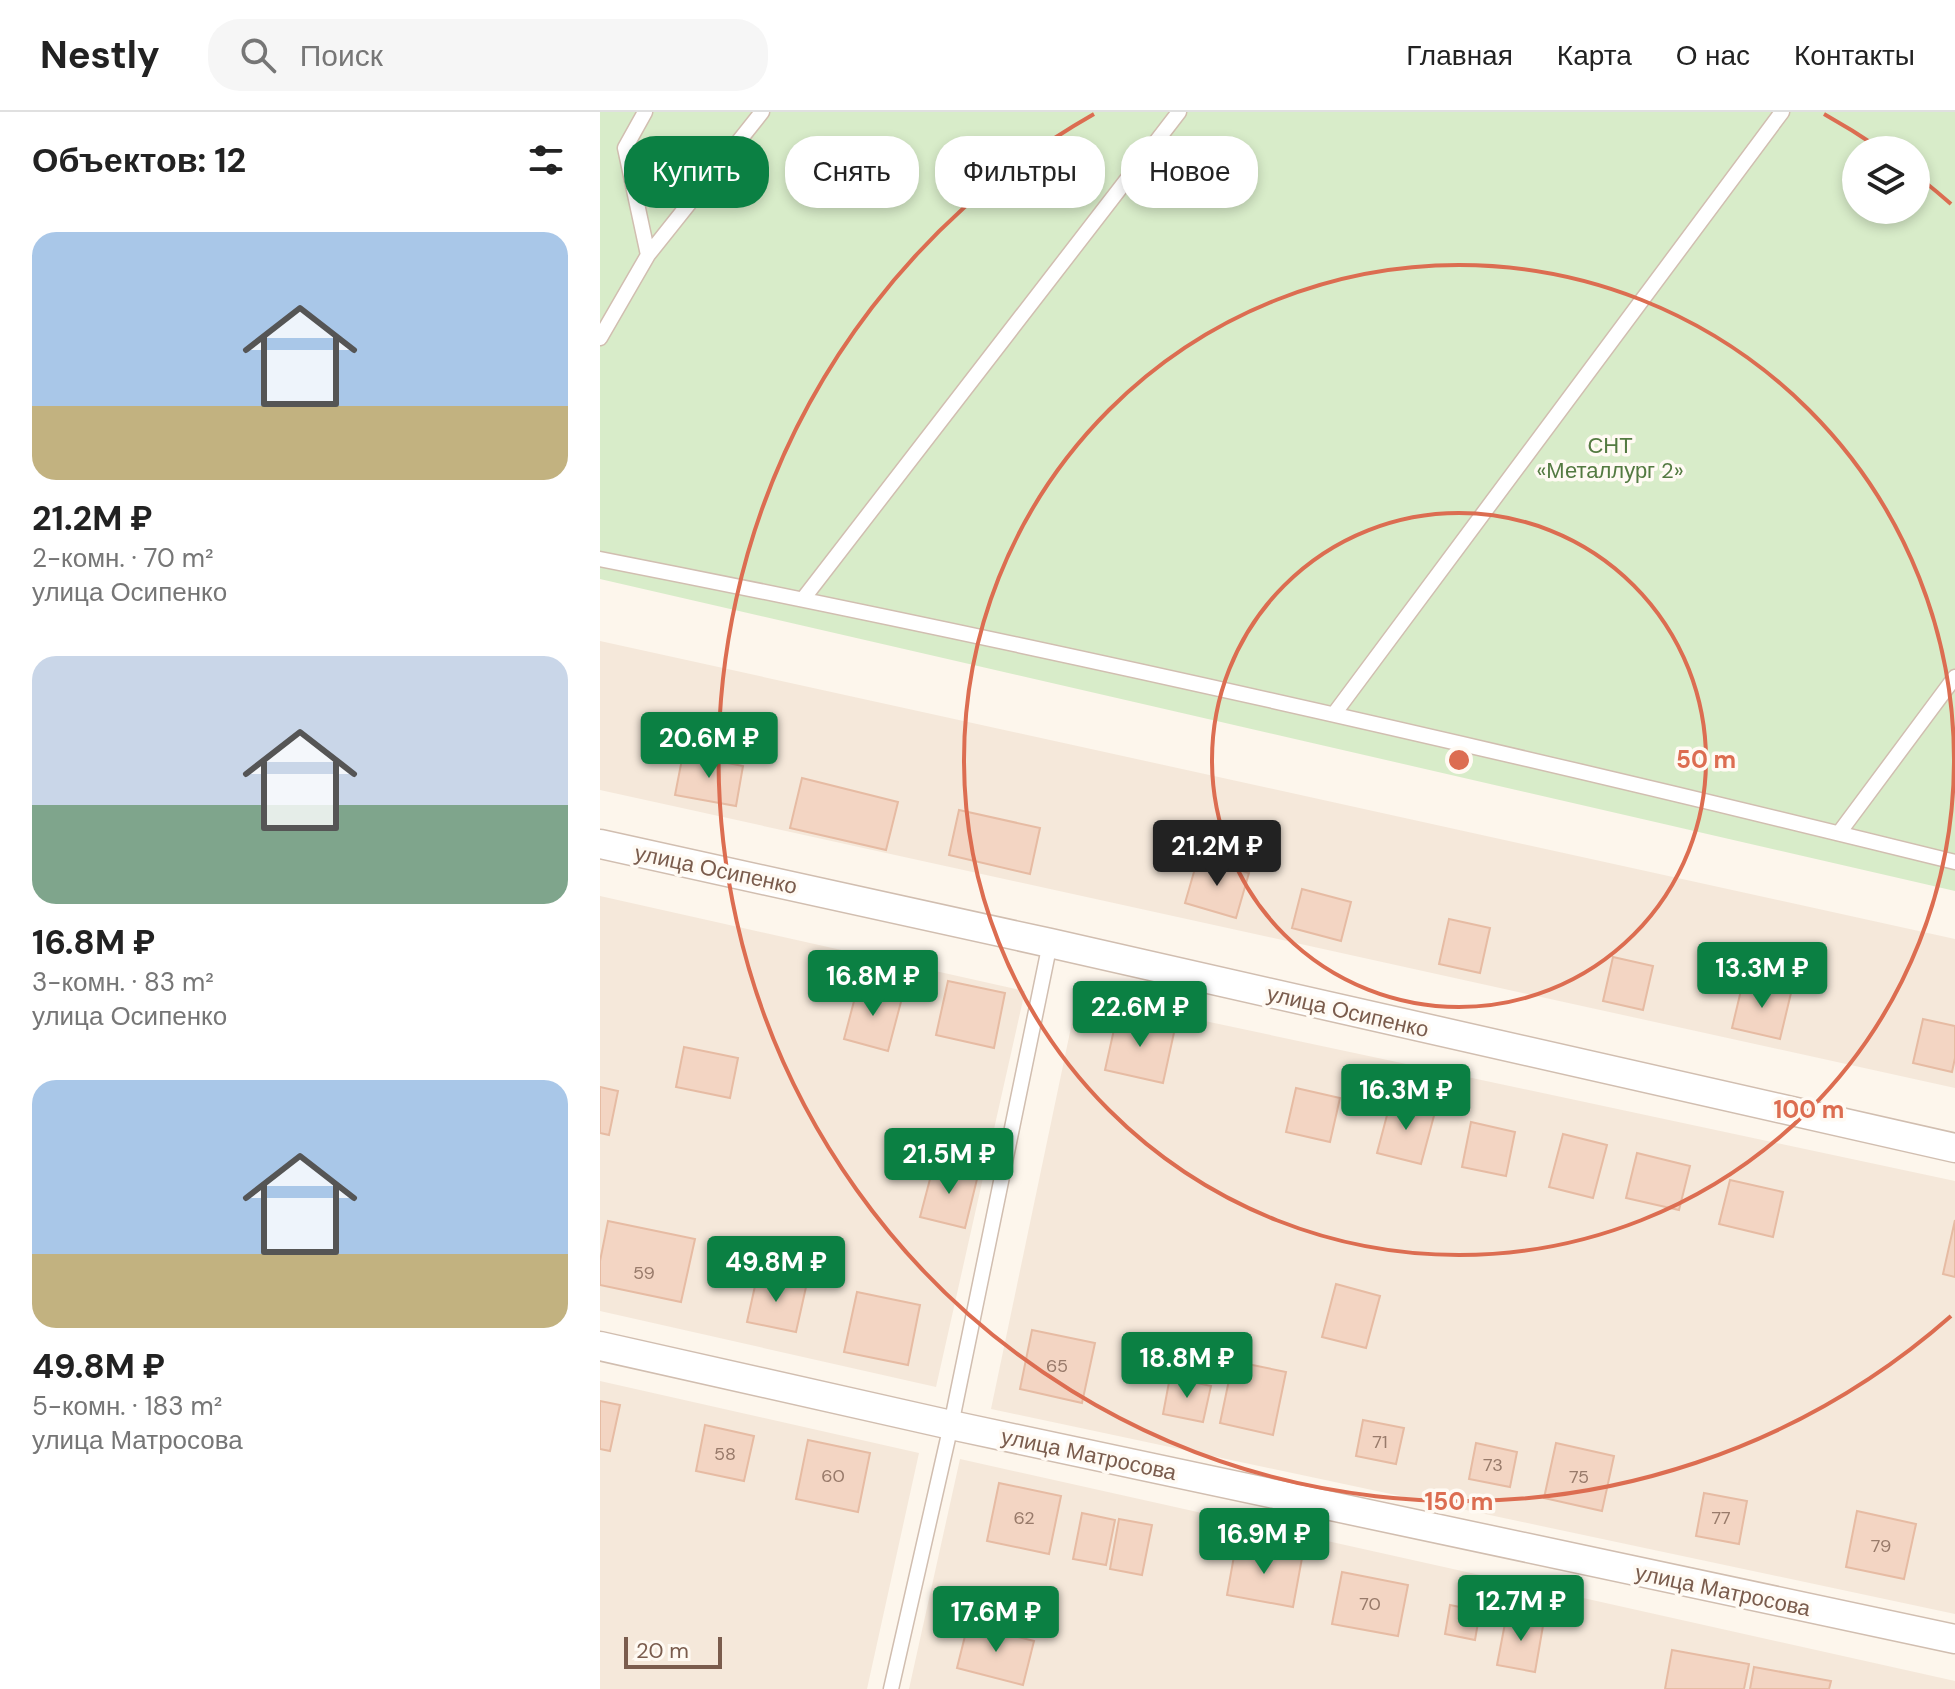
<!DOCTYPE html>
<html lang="ru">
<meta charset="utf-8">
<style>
body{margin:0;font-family:"DM Sans",sans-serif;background:#f6f6f6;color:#222;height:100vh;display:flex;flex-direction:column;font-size:30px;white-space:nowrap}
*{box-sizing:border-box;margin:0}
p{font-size:26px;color:#767676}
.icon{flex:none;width:44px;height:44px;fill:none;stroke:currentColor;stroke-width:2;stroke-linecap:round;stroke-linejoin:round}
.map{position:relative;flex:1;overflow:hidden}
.side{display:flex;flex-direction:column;background:#fff;width:600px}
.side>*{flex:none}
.hud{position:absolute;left:24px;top:24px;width:760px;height:72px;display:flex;gap:16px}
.fabs{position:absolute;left:1242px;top:24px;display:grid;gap:16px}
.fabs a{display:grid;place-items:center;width:88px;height:88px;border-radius:50%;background:#fff;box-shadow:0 4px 12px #0003;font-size:40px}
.scale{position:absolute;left:24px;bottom:20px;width:98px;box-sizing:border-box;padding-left:8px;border:4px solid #7a5c4d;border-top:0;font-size:22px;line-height:28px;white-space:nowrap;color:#7a5c4d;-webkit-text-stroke:6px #fffaf3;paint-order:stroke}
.price{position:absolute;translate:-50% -68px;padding:0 18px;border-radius:8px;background:#0b8043;color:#fff;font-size:26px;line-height:52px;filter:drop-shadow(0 2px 4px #0008)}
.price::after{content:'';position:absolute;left:50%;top:48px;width:24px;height:18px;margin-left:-12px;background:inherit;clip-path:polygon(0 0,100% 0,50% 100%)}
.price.current{background:#222;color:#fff}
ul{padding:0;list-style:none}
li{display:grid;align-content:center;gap:16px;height:424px;padding:0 32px}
li span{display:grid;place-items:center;height:248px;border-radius:24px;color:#555}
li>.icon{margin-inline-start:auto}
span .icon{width:144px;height:144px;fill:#fffc;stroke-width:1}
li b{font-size:34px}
h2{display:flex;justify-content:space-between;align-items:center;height:96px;padding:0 32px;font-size:34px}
.pill{padding:0 28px;border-radius:32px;background:#fff;box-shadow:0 4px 12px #0003;font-size:28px;line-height:72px}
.pill.current{background:#0b8043;color:#fff}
header{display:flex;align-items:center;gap:48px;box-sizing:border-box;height:112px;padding:0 40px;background:#fff;border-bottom:2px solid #e0e0e0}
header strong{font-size:38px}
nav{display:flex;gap:44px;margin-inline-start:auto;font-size:28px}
.search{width:560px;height:72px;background:#f6f6f6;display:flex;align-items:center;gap:20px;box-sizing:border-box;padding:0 28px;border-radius:32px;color:#767676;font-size:30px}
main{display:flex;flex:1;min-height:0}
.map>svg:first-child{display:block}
.residential{fill:#f5e8da}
.green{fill:#d8ecc9;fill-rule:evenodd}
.building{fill:#f3d5c3;stroke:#e6bba3;stroke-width:2}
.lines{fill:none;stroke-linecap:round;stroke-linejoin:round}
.lane-casing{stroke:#d1beb0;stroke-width:17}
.street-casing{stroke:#d1beb0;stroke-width:31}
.lane{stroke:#fff;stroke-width:14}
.street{stroke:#fff;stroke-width:28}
.ring{fill:none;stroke:#dc6d51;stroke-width:4}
.labels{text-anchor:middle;stroke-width:7;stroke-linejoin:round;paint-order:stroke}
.number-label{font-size:18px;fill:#987a6a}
.park-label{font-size:22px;fill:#537a41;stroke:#fffaf3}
.street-label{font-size:22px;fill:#7a5c4d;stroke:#fffaf3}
.centre{fill:#dc6d51;stroke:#fffaf3;stroke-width:4}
.ring-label{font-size:24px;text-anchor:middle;font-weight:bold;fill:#dc6d51;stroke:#fffaf3;stroke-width:7;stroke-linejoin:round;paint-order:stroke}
</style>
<header>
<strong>Nestly</strong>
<div class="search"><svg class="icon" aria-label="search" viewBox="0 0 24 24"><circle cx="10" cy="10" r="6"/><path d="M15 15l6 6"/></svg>Поиск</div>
<nav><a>Главная</a><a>Карта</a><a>О нас</a><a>Контакты</a></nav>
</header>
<main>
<section class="side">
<h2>Объектов: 12<svg class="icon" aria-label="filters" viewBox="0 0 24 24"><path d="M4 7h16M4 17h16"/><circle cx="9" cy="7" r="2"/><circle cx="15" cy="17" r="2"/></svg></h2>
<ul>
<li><span style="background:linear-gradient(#a9c7e8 70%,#c2b280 0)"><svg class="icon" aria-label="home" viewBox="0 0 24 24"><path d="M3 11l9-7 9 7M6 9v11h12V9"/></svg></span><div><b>21.2M ₽</b><p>2-комн. · 70 m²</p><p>улица Осипенко</p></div></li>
<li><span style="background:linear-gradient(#c9d6e8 60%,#7fa58c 0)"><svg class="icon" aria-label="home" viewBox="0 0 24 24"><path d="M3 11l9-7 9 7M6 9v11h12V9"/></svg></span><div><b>16.8M ₽</b><p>3-комн. · 83 m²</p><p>улица Осипенко</p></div></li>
<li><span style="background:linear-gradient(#a9c7e8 70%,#c2b280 0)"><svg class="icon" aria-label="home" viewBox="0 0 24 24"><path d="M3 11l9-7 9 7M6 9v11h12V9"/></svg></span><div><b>49.8M ₽</b><p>5-комн. · 183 m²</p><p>улица Матросова</p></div></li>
</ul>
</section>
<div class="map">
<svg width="1355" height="1577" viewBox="0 0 1355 1577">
<rect width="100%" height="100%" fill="#fdf6ec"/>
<path class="residential" d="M0,529L1355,827V976L0,678Z
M0,784L425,879L336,1275L0,1199Z
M478,882L1355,1069V1502L391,1297Z
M0,1269L319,1341L267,1577H0Z
M360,1347L1355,1569V1577H309Z"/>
<path class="green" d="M0,0H1355V779L0,467ZM1256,38H1316V98H1256Z"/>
<path class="building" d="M83,642L143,654L136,694L75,683Z
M202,666L298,690L286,738L190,716Z
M359,698L440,716L430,762L349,743Z
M598,746L649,761L636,806L585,791Z
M702,777L751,790L741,829L692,816Z
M849,807L890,816L880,861L839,852Z
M1013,845L1053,854L1043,898L1003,889Z
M348,869L405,881L394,936L336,923Z
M1143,870L1191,881L1180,927L1132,916Z
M258,874L302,886L288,939L244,927Z
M517,904L575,916L563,971L505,958Z
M1323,907L1355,914V946L1352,960L1313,951Z
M84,935L138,946L130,986L76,975Z
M0,975L18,979L9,1023L0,1021Z
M696,976L740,986L730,1030L686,1020Z
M791,988L835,1000L821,1052L777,1041Z
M871,1010L915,1020L906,1064L862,1055Z
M963,1022L1007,1033L993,1086L949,1075Z
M1037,1041L1090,1054L1079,1098L1026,1086Z
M334,1052L378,1063L365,1116L320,1105Z
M1130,1068L1183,1080L1173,1125L1119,1112Z
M1355,1108V1165L1343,1162Z
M8,1109L95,1127L81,1190L0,1173V1149Z
M157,1165L206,1175L196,1220L147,1210Z
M736,1172L780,1184L766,1236L722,1225Z
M257,1180L320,1193L308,1253L244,1240Z
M432,1218L495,1231L482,1291L420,1277Z
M633,1249L686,1260L673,1323L620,1311Z
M570,1265L611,1274L603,1310L563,1302Z
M0,1289L20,1293L10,1339L0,1337Z
M763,1308L804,1316L796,1352L756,1344Z
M105,1313L154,1324L144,1369L96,1359Z
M208,1328L270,1341L258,1400L196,1387Z
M876,1331L917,1340L910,1375L869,1367Z
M956,1331L1014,1344L1002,1399L944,1386Z
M399,1371L461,1384L449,1442L387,1429Z
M1104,1381L1147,1389L1139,1432L1096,1424Z
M1257,1399L1316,1412L1304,1467L1246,1455Z
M482,1401L515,1408L506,1453L473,1447Z
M519,1407L552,1413L542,1463L510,1457Z
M636,1433L702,1446L693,1495L627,1483Z
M742,1460L808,1473L798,1524L732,1512Z
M850,1493L880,1499L875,1528L845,1522Z
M907,1501L944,1508L935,1560L897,1553Z
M368,1512L434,1529L423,1573L357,1556Z
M1072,1538L1149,1552L1144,1577H1065Z
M1154,1555L1231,1569L1229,1577H1150Z"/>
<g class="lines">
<defs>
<path id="lane" d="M45,0L25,36L48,143
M0,226L48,143L162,0
M0,447C454,536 906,639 1355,750
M203,487L579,0
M734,602L1182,0
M1239,721L1355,565
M291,1577L351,1313L450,831"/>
<path id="street" d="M0,732L450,831L1355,1036
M0,1234L351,1313L1355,1527"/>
</defs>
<use href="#lane" class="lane-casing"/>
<use href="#street" class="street-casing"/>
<use href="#lane" class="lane"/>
<use href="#street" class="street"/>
</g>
<g class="ring">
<circle cx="859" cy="648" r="247"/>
<circle cx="859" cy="648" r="495"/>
<path d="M1351 1204A742 742 0 1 1 494 2M1224 2A742 742 0 0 1 1279 36M1321 67A742 742 0 0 1 1351 92"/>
</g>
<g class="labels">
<g class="number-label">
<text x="44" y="1167">59</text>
<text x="457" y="1260">65</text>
<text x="780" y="1336">71</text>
<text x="125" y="1348">58</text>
<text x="893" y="1359">73</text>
<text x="233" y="1370">60</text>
<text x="979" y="1371">75</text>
<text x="424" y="1412">62</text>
<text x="1121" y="1412">77</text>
<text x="1281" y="1440">79</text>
<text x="770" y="1498">70</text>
</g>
<g class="park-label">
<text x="1010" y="341">СНТ<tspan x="1010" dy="25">«Металлург 2»</tspan></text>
</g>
<g class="street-label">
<text transform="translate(116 757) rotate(12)" y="8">улица Осипенко</text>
<text transform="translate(748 899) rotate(13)" y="8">улица Осипенко</text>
<text transform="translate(489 1342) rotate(12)" y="8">улица Матросова</text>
<text transform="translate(1123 1478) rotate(12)" y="8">улица Матросова</text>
</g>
</g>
<circle cx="859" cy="648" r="12" class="centre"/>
<g class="ring-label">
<text x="1106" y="656">50 m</text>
<text x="1209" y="1006">100 m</text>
<text x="859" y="1398">150 m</text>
</g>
</svg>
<div class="fabs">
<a><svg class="icon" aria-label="layers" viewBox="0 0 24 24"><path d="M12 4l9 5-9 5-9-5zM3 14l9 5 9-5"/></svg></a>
</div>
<div class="scale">20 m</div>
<b class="price" style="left:109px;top:668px">20.6M ₽</b>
<b class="price current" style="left:617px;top:776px">21.2M ₽</b>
<b class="price" style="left:1162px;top:898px">13.3M ₽</b>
<b class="price" style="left:273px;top:906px">16.8M ₽</b>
<b class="price" style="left:540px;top:937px">22.6M ₽</b>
<b class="price" style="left:806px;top:1020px">16.3M ₽</b>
<b class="price" style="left:349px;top:1084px">21.5M ₽</b>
<b class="price" style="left:176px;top:1192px">49.8M ₽</b>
<b class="price" style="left:587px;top:1288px">18.8M ₽</b>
<b class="price" style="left:664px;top:1464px">16.9M ₽</b>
<b class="price" style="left:921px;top:1531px">12.7M ₽</b>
<b class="price" style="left:396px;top:1542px">17.6M ₽</b>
<div class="hud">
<a class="pill current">Купить</a>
<a class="pill">Снять</a>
<a class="pill">Фильтры</a>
<a class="pill">Новое</a>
</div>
</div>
</main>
